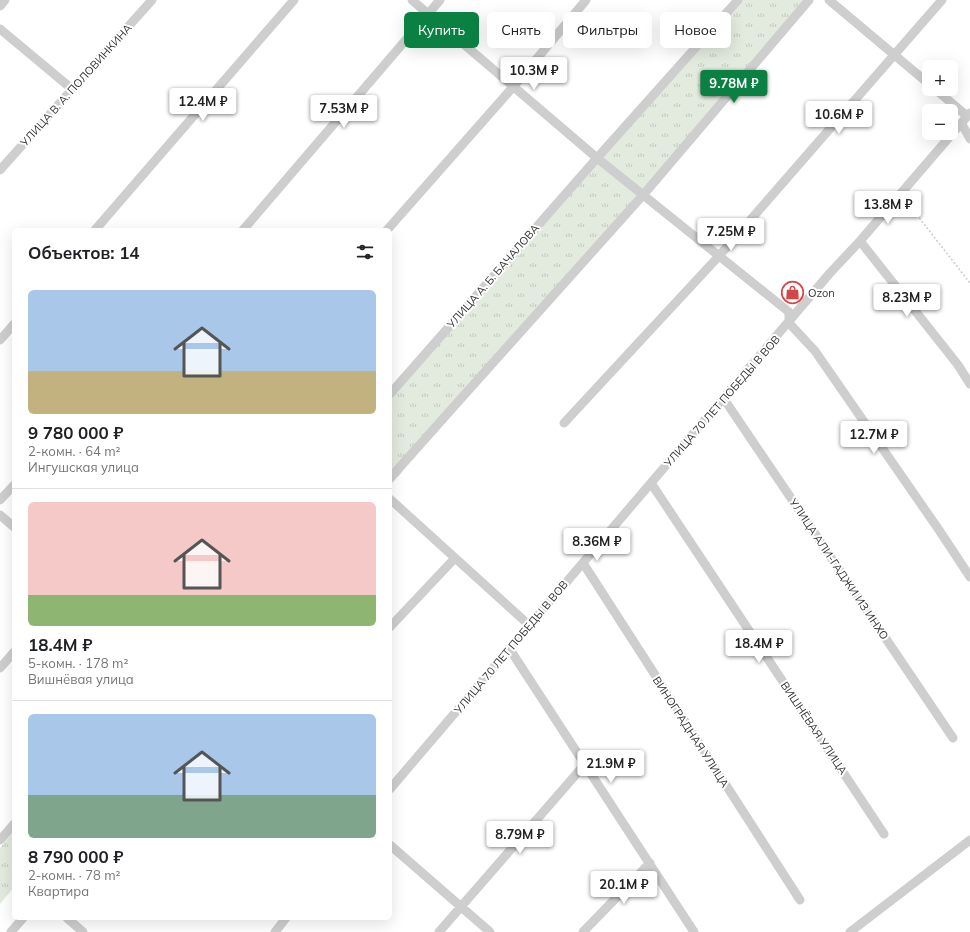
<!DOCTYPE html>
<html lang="ru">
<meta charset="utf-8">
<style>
body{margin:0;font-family:Mulish,sans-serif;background:#f6f6f6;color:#202124;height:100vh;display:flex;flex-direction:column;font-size:15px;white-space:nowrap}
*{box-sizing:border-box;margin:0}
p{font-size:13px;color:#757577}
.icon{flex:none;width:22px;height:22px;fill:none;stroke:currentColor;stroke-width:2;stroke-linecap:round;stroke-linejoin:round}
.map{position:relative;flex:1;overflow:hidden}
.panel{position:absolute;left:12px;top:228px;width:380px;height:692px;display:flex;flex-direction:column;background:#fff;border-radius:6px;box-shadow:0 4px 16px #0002}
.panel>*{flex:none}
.top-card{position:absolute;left:404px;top:12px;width:380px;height:36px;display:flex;gap:8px}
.buttons{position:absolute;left:922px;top:60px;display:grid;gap:8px}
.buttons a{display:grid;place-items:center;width:36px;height:36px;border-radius:6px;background:#fff;box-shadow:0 4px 16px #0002;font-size:20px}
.price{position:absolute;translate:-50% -34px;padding:0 9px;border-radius:4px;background:#fff;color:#222;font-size:13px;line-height:26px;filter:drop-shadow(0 1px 2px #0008)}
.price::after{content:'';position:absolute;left:50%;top:24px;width:12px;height:9px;margin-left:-6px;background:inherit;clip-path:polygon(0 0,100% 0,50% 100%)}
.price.on{background:#0b8043;color:#fff}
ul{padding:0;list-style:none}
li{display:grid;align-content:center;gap:8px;height:212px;padding:0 16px}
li+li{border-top:1px solid #e0e0e0}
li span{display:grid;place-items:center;height:124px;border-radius:6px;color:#555}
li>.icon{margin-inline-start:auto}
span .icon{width:72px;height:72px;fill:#fffc;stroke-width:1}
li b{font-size:17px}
h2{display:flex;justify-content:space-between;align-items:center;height:48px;padding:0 16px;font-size:17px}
.chip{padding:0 14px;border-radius:6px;background:#fff;box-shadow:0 4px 16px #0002;font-size:14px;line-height:36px}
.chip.on{background:#0b8043;color:#fff}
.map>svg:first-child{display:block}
.grass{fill:url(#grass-tufts)}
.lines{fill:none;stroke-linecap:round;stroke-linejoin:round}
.path{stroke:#cbcbcb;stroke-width:1.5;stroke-dasharray:2 2;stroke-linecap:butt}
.minor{stroke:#cecece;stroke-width:9}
.labels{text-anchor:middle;stroke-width:4;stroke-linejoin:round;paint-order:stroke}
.street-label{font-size:11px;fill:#313131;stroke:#fff}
.poi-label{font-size:11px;fill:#313131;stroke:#fff;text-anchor:start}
</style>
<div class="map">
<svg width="970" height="932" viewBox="0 0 970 932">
<defs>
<pattern id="grass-tufts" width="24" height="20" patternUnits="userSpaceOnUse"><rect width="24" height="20" fill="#e3eade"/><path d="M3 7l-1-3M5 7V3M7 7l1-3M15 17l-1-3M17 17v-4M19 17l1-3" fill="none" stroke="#c3c9bf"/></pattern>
</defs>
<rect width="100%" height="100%" fill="#fff"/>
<path class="grass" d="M738,0H809L644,194L390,486V394Z
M14,831V887L0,904V848Z"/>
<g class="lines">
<path class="path" d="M905,204L917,215L970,283"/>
<path class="minor" d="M412,0L597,158L789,312V323
M829,0L929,84
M0,6L5,0
M0,29L72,89
M935,89L967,116
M962,124L970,139
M0,170L152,0
M95,230L294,0
M243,230L440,0
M387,230L513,87L586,0
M860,241L958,365L970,384
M789,323L815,351L939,530L970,577
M0,340L14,324
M390,394L597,158L738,0
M724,399L953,738
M564,423L719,256L942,0
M390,478L644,194L809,0
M651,483L884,834
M390,499L529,625
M0,500L14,485
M0,515L14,527
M583,563L800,900
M390,627L455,558
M509,648L694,932
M0,668L14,652
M390,789L830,273L860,241L970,113
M0,840L14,824
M390,845L490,932
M67,918L83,932
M11,932L23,918
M275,932L286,918
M439,932L585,764
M583,932L650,863
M850,932L970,840"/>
</g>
<defs>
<symbol id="shop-ring" viewBox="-11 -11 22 22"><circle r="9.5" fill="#fff" stroke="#d54747" stroke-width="1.5"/><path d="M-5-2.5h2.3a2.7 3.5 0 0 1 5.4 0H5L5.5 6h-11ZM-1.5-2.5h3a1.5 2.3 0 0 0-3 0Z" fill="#d54747"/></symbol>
</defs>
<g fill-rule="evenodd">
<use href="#shop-ring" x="780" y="280" width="25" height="25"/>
</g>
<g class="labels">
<g class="street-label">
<text transform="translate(76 85) rotate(-48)" y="4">УЛИЦА В. А. ПОЛОВИНКИНА</text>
<text transform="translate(493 276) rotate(-49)" y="4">УЛИЦА А. Б. БАЧАЛОВА</text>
<text transform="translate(722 401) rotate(-49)" y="4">УЛИЦА 70 ЛЕТ ПОБЕДЫ В ВОВ</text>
<text transform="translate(839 569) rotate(56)" y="4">УЛИЦА АЛИ-ГАДЖИ ИЗ ИНХО</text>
<text transform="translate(511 647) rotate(-50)" y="4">УЛИЦА 70 ЛЕТ ПОБЕДЫ В ВОВ</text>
<text transform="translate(814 728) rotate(56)" y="4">ВИШНЁВАЯ УЛИЦА</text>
<text transform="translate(691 732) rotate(57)" y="4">ВИНОГРАДНАЯ УЛИЦА</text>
</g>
<g class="poi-label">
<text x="808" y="297">Ozon</text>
</g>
</g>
</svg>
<div class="buttons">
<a>+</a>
<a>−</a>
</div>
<b class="price" style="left:534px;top:91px">10.3M ₽</b>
<b class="price on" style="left:734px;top:104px">9.78M ₽</b>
<b class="price" style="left:203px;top:122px">12.4M ₽</b>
<b class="price" style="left:344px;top:129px">7.53M ₽</b>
<b class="price" style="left:839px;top:135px">10.6M ₽</b>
<b class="price" style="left:888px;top:225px">13.8M ₽</b>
<b class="price" style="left:731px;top:252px">7.25M ₽</b>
<b class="price" style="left:907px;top:318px">8.23M ₽</b>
<b class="price" style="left:874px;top:455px">12.7M ₽</b>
<b class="price" style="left:597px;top:562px">8.36M ₽</b>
<b class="price" style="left:759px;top:664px">18.4M ₽</b>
<b class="price" style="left:611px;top:784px">21.9M ₽</b>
<b class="price" style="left:520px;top:855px">8.79M ₽</b>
<b class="price" style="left:624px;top:905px">20.1M ₽</b>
<div class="top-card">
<a class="chip on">Купить</a>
<a class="chip">Снять</a>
<a class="chip">Фильтры</a>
<a class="chip">Новое</a>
</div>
<section class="panel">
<h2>Объектов: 14<svg class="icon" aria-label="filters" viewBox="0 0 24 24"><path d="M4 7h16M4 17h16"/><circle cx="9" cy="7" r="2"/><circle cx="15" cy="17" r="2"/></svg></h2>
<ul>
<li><span style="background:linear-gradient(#a9c7e8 65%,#c2b280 0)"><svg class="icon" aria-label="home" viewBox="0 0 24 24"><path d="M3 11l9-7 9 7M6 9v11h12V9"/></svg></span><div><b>9 780 000 ₽</b><p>2-комн. · 64 m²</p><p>Ингушская улица</p></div></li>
<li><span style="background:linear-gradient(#f6c9c9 75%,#8fb573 0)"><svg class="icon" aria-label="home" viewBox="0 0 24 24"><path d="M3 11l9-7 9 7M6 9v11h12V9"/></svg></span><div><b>18.4M ₽</b><p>5-комн. · 178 m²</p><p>Вишнёвая улица</p></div></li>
<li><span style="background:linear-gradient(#a9c7e8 65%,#7fa58c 0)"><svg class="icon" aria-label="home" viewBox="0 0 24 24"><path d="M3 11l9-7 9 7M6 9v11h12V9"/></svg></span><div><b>8 790 000 ₽</b><p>2-комн. · 78 m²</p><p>Квартира</p></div></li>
</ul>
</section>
</div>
